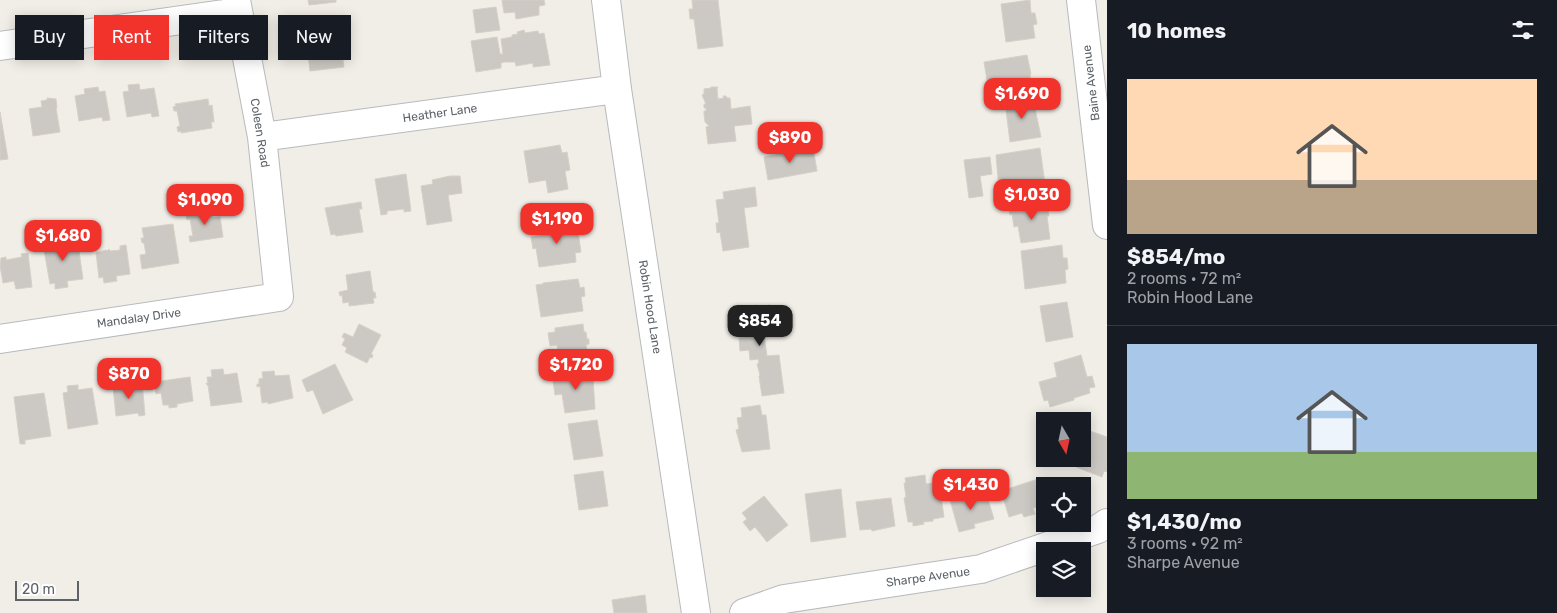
<!DOCTYPE html>
<meta charset="utf-8">
<style>
body{margin:0;font-family:Rubik,sans-serif;background:#20242c;color:#f1f3f6;height:100vh;display:flex;flex-direction:column;font-size:19px;white-space:nowrap}
*{box-sizing:border-box;margin:0}
p{font-size:16px;color:#9ea1a6}
.icon{flex:none;width:28px;height:28px;fill:none;stroke:currentColor;stroke-width:2;stroke-linecap:round;stroke-linejoin:round}
.map{position:relative;flex:1;overflow:hidden}
.panel{display:flex;flex-direction:column;background:#171b24;width:450px}
.panel>*{flex:none}
.banner{position:absolute;left:15px;top:15px;width:475px;height:45px;display:flex;gap:10px}
.needle{width:32px;rotate:171deg}
.controls{position:absolute;left:1036px;top:412px;display:grid;gap:10px}
.controls a{display:grid;place-items:center;width:55px;height:55px;border-radius:0px;background:#171b24;box-shadow:0 2px 12px #0003;font-size:25px}
.scale{position:absolute;left:15px;bottom:12px;width:64px;box-sizing:border-box;padding-left:5px;border:2px solid #5e6368;border-top:0;font-size:14px;line-height:18px;white-space:nowrap;color:#5e6368;-webkit-text-stroke:4px #fff;paint-order:stroke}
.price{position:absolute;translate:-50% -42px;padding:0 11px;border-radius:10px;background:#f2332c;color:#fff;font-size:16px;line-height:32px;filter:drop-shadow(0 1px 2px #0008)}
.price::after{content:'';position:absolute;left:50%;top:30px;width:15px;height:11px;margin-left:-8px;background:inherit;clip-path:polygon(0 0,100% 0,50% 100%)}
.price.on{background:#222;color:#fff}
ul{padding:0;list-style:none}
li{display:grid;align-content:center;gap:10px;height:265px;padding:0 20px}
li+li{border-top:1px solid #363941}
li span{display:grid;place-items:center;height:155px;border-radius:0px;color:#555}
li>.icon{margin-inline-start:auto}
span .icon{width:90px;height:90px;fill:#fffc;stroke-width:1}
li b{font-size:21px}
h2{display:flex;justify-content:space-between;align-items:center;height:60px;padding:0 20px;font-size:21px}
.tag{padding:0 18px;border-radius:0px;background:#171b24;box-shadow:0 2px 12px #0003;font-size:18px;line-height:45px}
.tag.on{background:#f2332c;color:#fff}
main{display:flex;flex:1;min-height:0}
.map>svg:first-child{display:block}
.building{fill:#ccc9c4;stroke:#d6d0c5}
.lines{fill:none;stroke-linecap:round;stroke-linejoin:round}
.minor-casing{stroke:#b7babe;stroke-width:30}
.minor{stroke:#fff;stroke-width:28}
.labels{text-anchor:middle;stroke-width:4;stroke-linejoin:round;paint-order:stroke}
.street-label{font-size:12px;fill:#5e6368;stroke:#fff}
</style>
<main>
<div class="map">
<svg width="1107" height="613" viewBox="0 0 1107 613">
<rect width="100%" height="100%" fill="#f1eee7"/>
<path class="building" d="M308,0H336V2L309,5Z
M502,0H544L545,5L539,6V15L516,19L515,12L504,13Z
M692,0H718L723,46L698,49L694,19H690L689,9H693Z
M1030,0L1031,13H1035L1037,24L1033,25L1035,38L1006,42L1001,4Z
M496,7L500,30L476,33L473,10Z
M524,30L525,33L538,31L539,34L544,33L550,65L533,67V63L516,66L515,62H504L501,63V68L476,72L471,41L497,37L500,54H503L501,39L512,37V35L518,34L517,32Z
M337,37L338,40L340,39L341,46H339L341,60H343L344,67L310,71L308,54L314,53L312,40Z
M1027,55L1031,74H1030L1032,91L1002,95L1001,85L988,86L984,62Z
M139,84L140,90L154,88L159,116L152,117L151,113L127,117L123,92L129,91L128,85Z
M98,87L99,92L105,91L110,120L103,121L102,117L79,121L75,96L85,94L84,89Z
M711,87H718L717,89L718,99L724,98L723,96H726L727,98H730L731,109L750,106L752,124L734,126L736,141L708,144L706,127L709,126L705,122L704,114V111H706V108H704V104H706L702,95L704,94V89L711,88Z
M47,98L56,99L57,108H56L60,132L33,136L29,109L42,107L41,101L47,100Z
M208,99L209,106L212,105L214,122H211L212,128L181,133V131L178,132L177,127L180,126L177,111H174L173,107L176,106L175,104Z
M1033,99L1041,137L1010,142L1005,102Z
M0,112L8,159L0,160Z
M560,145L562,153L567,152L570,170L565,171L568,189L548,193L546,180L529,183L524,151Z
M813,148L817,171L768,180L764,157Z
M1040,148L1045,184L999,190L996,155Z
M990,157L992,174L980,176L983,196L969,198L964,160Z
M406,174L411,211L404,212V209L387,211V214L381,215L375,179Z
M450,176H460L462,193L448,195L452,221L427,225L421,186L433,184L432,180Z
M755,187L757,206L744,208L749,247L723,251L720,232L717,233L716,223H719L716,200L724,199L723,192Z
M1042,201H1047L1049,216H1047L1050,239L1021,243L1018,226L1014,227L1012,214L1010,215L1009,210L1017,208L1016,206Z
M361,202L362,209H359L363,232L336,236L335,234L331,235L325,208Z
M211,209L212,218L220,217L223,237L190,242L189,236H193L190,219L187,220L186,215H189V213Z
M569,220L573,233L578,232L581,252L575,253L576,262L539,267L536,248L533,249L531,237L547,234L545,224Z
M173,224L179,263L142,269L140,255L146,254L144,243H142L141,238H144L142,228Z
M77,237L83,279L67,281L68,287L55,289V283L50,284L43,244V242Z
M126,245L130,274L116,276L117,281L104,283L103,277L99,278L96,253L106,250L107,251L109,249L110,251L120,250V246Z
M1062,245L1063,258H1067L1068,269L1065,270L1066,283L1025,289L1021,251Z
M28,253L32,287L16,289L14,281L3,283L0,266L1,258L6,257V260L22,257L21,254Z
M370,271L373,292H375L376,298H373L374,303L349,306V302L343,303L342,295L340,296L339,292L348,290L346,275Z
M578,279L580,288L584,287L585,296L581,297L583,311L541,317L536,285L543,284V283Z
M1067,302L1073,337L1046,342L1040,306Z
M757,305V307L770,305L772,320L762,321L767,356L779,355L784,393L762,396L759,376L760,375L757,364L759,363L758,359L750,360L749,350L740,351L739,338L748,337L747,333L744,334L743,326H745V321L734,323L732,310Z
M359,324L381,335L371,354L373,355L372,358L370,357L367,363L345,352L347,348L342,345L345,339L342,337L344,333L353,337Z
M583,324L584,332H586L587,339H589V344L586,345L588,360L560,364L557,345L550,346L548,333L555,332V328Z
M1081,355L1087,377L1092,376L1095,387L1089,388L1090,393L1074,398V400L1050,407L1048,400L1044,401L1039,382L1057,377L1054,363Z
M335,364L353,400L323,414L313,390L307,392L302,380Z
M223,369L224,375L237,373L242,402L211,406L208,385H207L206,383H208L207,377H212L211,370Z
M274,371L275,376L289,375L293,398L268,404V402L262,403L260,386L257,387V384H259V379L263,378L262,372Z
M590,371L591,378H593L595,409L565,413L562,394L555,395L553,381L560,379L559,375Z
M190,377L193,401L177,404V407L169,408V405H163L161,393L156,394L154,382Z
M142,382L145,415L139,416L138,413L116,416L113,387Z
M78,385V390L92,388L98,424L68,429L63,393L68,392L67,386Z
M44,393L51,436L25,440V444H20L14,397Z
M760,405L762,415H766L770,449L742,452L736,430L739,429L737,418L742,417L741,408Z
M597,420L603,456L574,460L568,424Z
M1090,431L1107,437V472L1104,471L1102,477L1076,467L1079,459H1082V449Z
M603,471L608,506L579,510L574,475Z
M925,475L926,484L939,482L944,517L933,519V521L923,522L924,524L913,526V522H908L904,498L906,497L904,483H906L905,478Z
M1038,479L1045,505L1033,508L1035,514L1024,517L1022,513L1009,517L1001,491Z
M841,489L846,537L811,542L805,494Z
M986,493L994,519L974,524L975,528L959,532L950,500L969,495L970,498Z
M764,496L788,525L767,542L755,527L750,531L743,522L747,519L742,513Z
M891,498L895,526L872,531L871,529L860,530L856,502Z
M645,595L647,613H614L612,600Z"/>
<g class="lines">
<defs>
<path id="minor" d="M606,0L617,89L696,613
M1081,0L1107,225
M0,46L238,12
M262,137L617,89
M0,339L279,297L262,137L236,0
M744,613L784,599L981,569L1098,529L1107,523"/>
</defs>
<use href="#minor" class="minor-casing"/>
<use href="#minor" class="minor"/>
</g>
<g class="labels">
<g class="street-label">
<text transform="translate(1091 83) rotate(-97)" y="4">Baine Avenue</text>
<text transform="translate(440 113) rotate(-8)" y="4">Heather Lane</text>
<text transform="translate(260 133) rotate(81)" y="4">Coleen Road</text>
<text transform="translate(650 307) rotate(81)" y="4">Robin Hood Lane</text>
<text transform="translate(139 318) rotate(-8)" y="4">Mandalay Drive</text>
<text transform="translate(928 577) rotate(-8)" y="4">Sharpe Avenue</text>
</g>
</g>
</svg>
<div class="controls">
<a><svg class="needle" viewBox="-14 -14 28 28"><path d="M0-13l5 13h-10z" fill="#e53935"/><path d="M0 13l5-13h-10z" fill="#9ea1a6"/></svg></a>
<a><svg class="icon" aria-label="locate" viewBox="0 0 24 24"><circle cx="12" cy="12" r="6"/><path d="M12 2v4M12 18v4M2 12h4M18 12h4"/></svg></a>
<a><svg class="icon" aria-label="layers" viewBox="0 0 24 24"><path d="M12 4l9 5-9 5-9-5zM3 14l9 5 9-5"/></svg></a>
</div>
<div class="scale">20 m</div>
<b class="price" style="left:1022px;top:120px">$1,690</b>
<b class="price" style="left:790px;top:164px">$890</b>
<b class="price" style="left:1032px;top:221px">$1,030</b>
<b class="price" style="left:205px;top:226px">$1,090</b>
<b class="price" style="left:557px;top:245px">$1,190</b>
<b class="price" style="left:63px;top:262px">$1,680</b>
<b class="price on" style="left:760px;top:347px">$854</b>
<b class="price" style="left:576px;top:391px">$1,720</b>
<b class="price" style="left:129px;top:400px">$870</b>
<b class="price" style="left:971px;top:511px">$1,430</b>
<div class="banner">
<a class="tag">Buy</a>
<a class="tag on">Rent</a>
<a class="tag">Filters</a>
<a class="tag">New</a>
</div>
</div>
<section class="panel">
<h2>10 homes<svg class="icon" aria-label="filters" viewBox="0 0 24 24"><path d="M4 7h16M4 17h16"/><circle cx="9" cy="7" r="2"/><circle cx="15" cy="17" r="2"/></svg></h2>
<ul>
<li><span style="background:linear-gradient(#ffd9b3 65%,#b9a48a 0)"><svg class="icon" aria-label="home" viewBox="0 0 24 24"><path d="M3 11l9-7 9 7M6 9v11h12V9"/></svg></span><div><b>$854/mo</b><p>2 rooms · 72 m²</p><p>Robin Hood Lane</p></div></li>
<li><span style="background:linear-gradient(#a9c7e8 70%,#8fb573 0)"><svg class="icon" aria-label="home" viewBox="0 0 24 24"><path d="M3 11l9-7 9 7M6 9v11h12V9"/></svg></span><div><b>$1,430/mo</b><p>3 rooms · 92 m²</p><p>Sharpe Avenue</p></div></li>
</ul>
</section>
</main>
